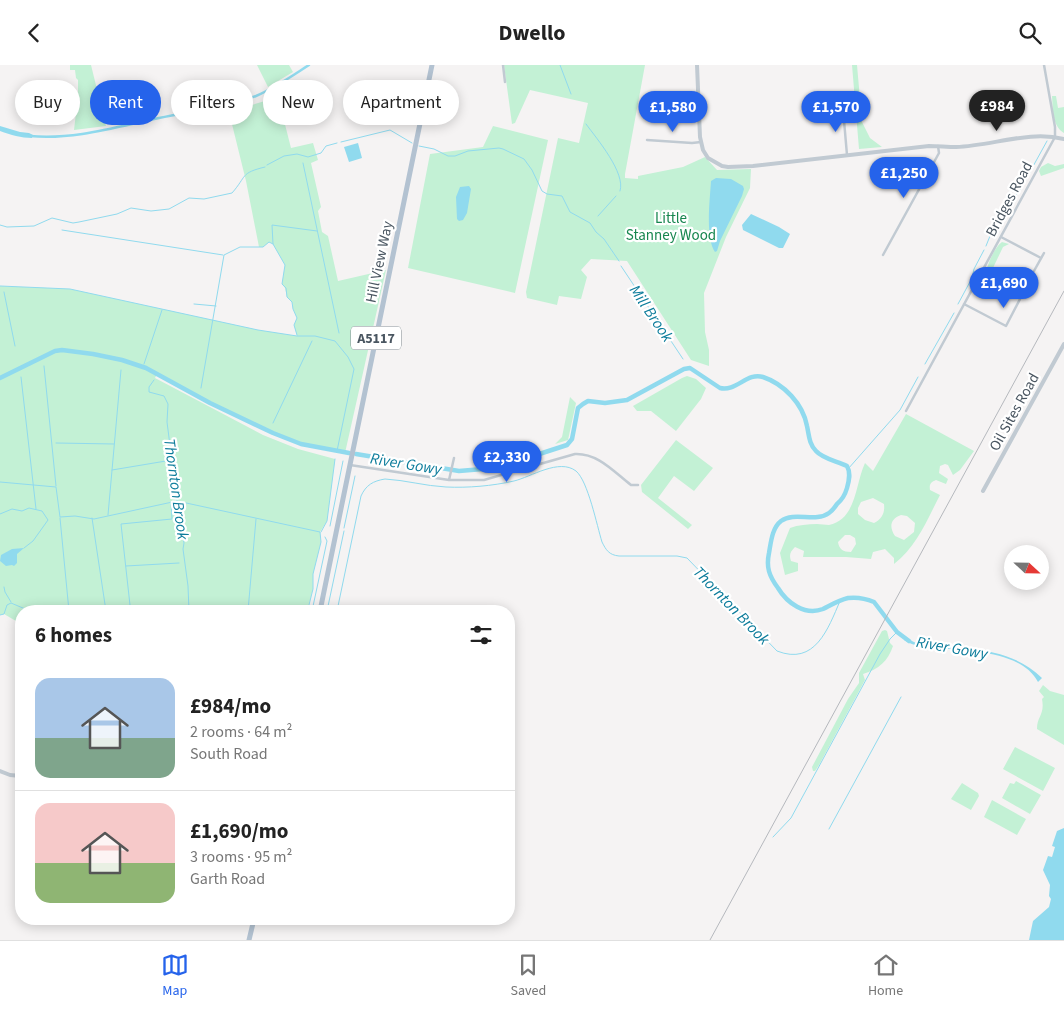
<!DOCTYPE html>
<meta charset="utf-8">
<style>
body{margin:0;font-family:"Source Sans 3",sans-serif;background:#f2f2f2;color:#222;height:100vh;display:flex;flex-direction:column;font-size:19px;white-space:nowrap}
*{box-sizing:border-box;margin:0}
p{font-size:16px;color:#767676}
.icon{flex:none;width:28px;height:28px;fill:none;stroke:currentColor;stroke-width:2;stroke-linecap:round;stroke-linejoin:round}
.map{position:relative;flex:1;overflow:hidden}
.sheet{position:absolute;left:15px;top:540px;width:500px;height:320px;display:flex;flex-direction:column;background:#fff;border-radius:20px;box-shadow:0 2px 12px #0003}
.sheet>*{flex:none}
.top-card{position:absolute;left:15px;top:15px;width:500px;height:45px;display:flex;gap:10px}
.needle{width:32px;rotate:112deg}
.tools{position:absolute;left:1004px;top:480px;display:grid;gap:10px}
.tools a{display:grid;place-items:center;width:45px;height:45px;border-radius:50%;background:#fff;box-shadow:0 2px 12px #0003;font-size:25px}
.price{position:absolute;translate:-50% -42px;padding:0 11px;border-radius:18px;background:#2563eb;color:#fff;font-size:16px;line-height:32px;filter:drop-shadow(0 1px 2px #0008)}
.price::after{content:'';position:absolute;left:50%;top:30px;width:15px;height:11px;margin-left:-8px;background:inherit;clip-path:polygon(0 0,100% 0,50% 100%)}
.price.on{background:#222;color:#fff}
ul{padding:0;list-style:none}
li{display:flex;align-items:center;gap:15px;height:125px;padding:0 20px}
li+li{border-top:1px solid #e0e0e0}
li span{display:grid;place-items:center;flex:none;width:140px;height:100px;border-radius:15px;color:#555}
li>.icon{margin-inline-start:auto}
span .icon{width:60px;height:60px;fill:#fffc;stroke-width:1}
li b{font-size:21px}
h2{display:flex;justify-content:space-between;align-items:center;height:60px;padding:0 20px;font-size:21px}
.chip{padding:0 18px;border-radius:22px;background:#fff;box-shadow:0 2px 12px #0003;font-size:18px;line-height:45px}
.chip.on{background:#2563eb;color:#fff}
header{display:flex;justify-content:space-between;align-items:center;height:65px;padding:0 20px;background:#fff;font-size:22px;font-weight:700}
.tab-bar{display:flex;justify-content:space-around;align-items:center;height:70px;border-top:1px solid #e0e0e0;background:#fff;font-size:14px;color:#767676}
.tab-bar a{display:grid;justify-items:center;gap:2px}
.tab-bar .on{color:#2563eb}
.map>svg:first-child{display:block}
.green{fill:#c3f1d5;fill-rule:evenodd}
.water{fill:#90daee}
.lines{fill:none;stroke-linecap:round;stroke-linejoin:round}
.stream{stroke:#90daee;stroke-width:1}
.canal{stroke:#90daee;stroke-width:2.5}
.river{stroke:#90daee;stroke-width:4.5}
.minor{stroke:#c1cad2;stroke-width:2.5}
.tertiary{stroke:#c1cad2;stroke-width:4}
.primary{stroke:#b3c2d1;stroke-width:5}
.rail{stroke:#b5b8bd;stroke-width:1}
.labels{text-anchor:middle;stroke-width:4.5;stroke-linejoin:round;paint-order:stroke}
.shield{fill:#fff;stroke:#808990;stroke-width:1}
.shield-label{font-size:14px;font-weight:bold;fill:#4a5661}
.street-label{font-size:15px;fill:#4a5661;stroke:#fff}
.park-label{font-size:15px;fill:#17864f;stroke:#fff}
.water-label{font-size:16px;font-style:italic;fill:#0c7c9b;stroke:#fff}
</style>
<header><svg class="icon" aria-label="back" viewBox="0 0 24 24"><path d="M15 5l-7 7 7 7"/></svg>Dwello<svg class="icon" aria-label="search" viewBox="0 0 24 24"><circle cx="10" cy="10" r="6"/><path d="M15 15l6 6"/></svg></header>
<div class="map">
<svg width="1064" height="875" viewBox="0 0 1064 875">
<rect width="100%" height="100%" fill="#f5f3f3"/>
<path class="green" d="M70,0H91L106,61L74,65L78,31V15L76,13L75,5H70Z
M257,0H289L293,7L268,22Z
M504,0H645L625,109V113L638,114V111L683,102L705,92L717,105L751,104L750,123L726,172L704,228L705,267L709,285V301L691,295L627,196L591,194L581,205L587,212L581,234L559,231L557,240L527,233L526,227L558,73L579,78L588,38L530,25L515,58L512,59Z
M852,0H857L862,57L870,73L882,82L859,84Z
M1052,31H1056L1058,43L1064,42V68C1052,61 1053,44 1052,31Z
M278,32L291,83L313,78L318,95L311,98L321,142L318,146L322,167L328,171L338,216L386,205L345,388L301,379L273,368L210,338L157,309L155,313L263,370L298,384L335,394L327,456L320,467L321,477L313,509V524L307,546H189L186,541L155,544L148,542L138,545L128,546H21V559L4,549L0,550V221L70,224L258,265L297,271L294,260L297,253L293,244L292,237L287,232L285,223L282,219L285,200L273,179L269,177L263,182H259L246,116L229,47Z
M493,61L548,75L515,228L408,203L430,89L483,82Z
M1048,98L1055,101L1064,99V103L1041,111L1039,106L1041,102Z
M1002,177L1009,179L1003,182L992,205L988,206L987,203C990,194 995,182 1002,177Z
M687,311L696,314L706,323L701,334L676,366L651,346H637L633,341L682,313Z
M570,332L576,338L568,375L555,379L562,372Z
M906,349L974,386L960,405L953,410L948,400L945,399L940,401L939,408L948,414L946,419L936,415C931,417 929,419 930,425L940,430C927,455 917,481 894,499V493L885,484L873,487L871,494L846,492H803L804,486L795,482C790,487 789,490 791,496L798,498V506L785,510L780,488L790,463C798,460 808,459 817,459C821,459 825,460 829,460C857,454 855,419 865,398L873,406ZM873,433L884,439C885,448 882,454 874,458L865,455L858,449V443L861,437ZM901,450L907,451L915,458L914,467L904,475L895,471C889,462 890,454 901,450ZM845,470H850L855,473L856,479L851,487C843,487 839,484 838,477Z
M676,375L713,403L694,426L674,411L658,433L692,460L688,464L642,427L641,420Z
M885,565L887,566L890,578L893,581C888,596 879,604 863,609L865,615L819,700L815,706H813L812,702L848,634L859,618V608L882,566Z
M1043,620L1050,626L1064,630V680L1037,664C1037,651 1045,650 1042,634L1044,632L1039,626Z
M1015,682L1055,703L1043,726L1003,704Z
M1016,716L1041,730L1030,749L1002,733L1010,718L1014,719Z
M962,718L978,728L979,731L971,745L951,734Z
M992,735L1026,754L1017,770L984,752Z"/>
<path class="water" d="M0,61L20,67L29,68L33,70L32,73C21,73 11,70 0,66Z
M358,78L362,93L349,97L344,82Z
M716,113L731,114L743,121L744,124L742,131L720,176L717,186L715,187C705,173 710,134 711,116Z
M469,121L471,124L467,148L463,155L459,156L457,154L456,132L460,122Z
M751,149L779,162L790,169L783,183H779L743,165L742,160Z
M24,483L17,489V498L14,501L12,500L6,501L0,496L1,490L12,484Z
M906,573L916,578C961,585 1007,579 1042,613L1038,617C1022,586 969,586 938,583C926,582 914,582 904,575Z
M1064,763V875H1029L1033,856L1049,842L1051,834L1049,831L1050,820L1043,805L1048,791L1052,792L1055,782L1052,781L1057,766Z"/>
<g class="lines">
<path class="stream" d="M560,0L571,29
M586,59C597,74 626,108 620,126
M341,77L390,65L412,78
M419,81L434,84L448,91H455L468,86L499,83L503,84L524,94L532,105L542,126L547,129L562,131L570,147L590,158L596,167L604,174L619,196
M303,98L339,268
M267,100L284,91L297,89L308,92L321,88L326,81L337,78
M1020,125L1047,76
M1007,142L1017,128
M598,151L616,131
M0,160L7,162L34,161L52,153L73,158L79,157L117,149L131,143L151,146L169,144L189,133L204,134L232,128C247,111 240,108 265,102
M62,165L223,190
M986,181L992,166L1004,148
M621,201L683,294
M0,221L70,224L258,265L297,271H315L335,276L348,292L354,304L337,386
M4,227L15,281
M194,239L216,241
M958,239L972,213L974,204L984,185
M297,270L294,260L297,253L293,244L292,237L287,232L286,223L282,219L285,200L273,179L272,160L317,166
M144,299L162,245
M925,299L954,248
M44,301L56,421
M21,312L36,444
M154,315L149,322V327L164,331L168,339L167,357L180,459L184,478L183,484L188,521L189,546
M201,323L224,190L240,182H263L269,177L273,179
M273,358L312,276
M56,378L114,379
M848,404L900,345L918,312
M112,405L166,396
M0,417L56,422L60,452L75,451L94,454L177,436L320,467L321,477L313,509V524L308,544
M0,449L12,444L22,446L29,443L42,446L48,455L33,476L24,483
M108,450L121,305
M60,453L69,546
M92,453L106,546
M330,461L343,396
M344,463L355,411
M321,467L327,456L335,394
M126,501L179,498
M4,522L5,527L11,537
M130,540L121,459L172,454L171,438
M128,546L138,545L148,541L155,544L186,541
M248,546L256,454
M312,546L327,476L325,472
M327,546L344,466
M337,546L361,431C366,420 373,416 385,414C405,415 425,421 446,422C468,423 492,421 514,416C531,412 559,393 576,406C588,416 597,461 602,477C606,485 609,490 619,491H677L687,493L777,586C815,601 828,564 840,536
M0,550L4,549L7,540L11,538L30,546
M829,764L901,632
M773,772L791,753L880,589L890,574L897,567"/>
<path class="canal" d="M30,71C74,75 116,62 159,53C191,46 225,43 256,31C275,23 292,11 309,0"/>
<path class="river" d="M0,313L55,286L62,285L93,289L122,295L146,303L210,338L273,368L301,379L349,388
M356,389L459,406L483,404L527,393L567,380L572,374L578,343L583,339L588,336L605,338L627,335L684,304L690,303L720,323C736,327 747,307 763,312C784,319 803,339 807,361C809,370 809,379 816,386C823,394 837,396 847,401C851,408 849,416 847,423C845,430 842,435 837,439C835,442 832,446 829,448C815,458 795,446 781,456C772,463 771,477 769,488C766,502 769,511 778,523C787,538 805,551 823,544C831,540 839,535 848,533C856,532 867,534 874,537L897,567L909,576"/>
<path class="minor" d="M503,0L505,17
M843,44L847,90
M647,75L692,78L701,77
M1001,172L1041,193
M883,190L939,88L938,81
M1034,206L1044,188
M964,239L1006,261L1033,209
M906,346L1055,72V62L1044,0
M350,400L449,415H484L575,389C598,388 614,407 631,420H638
M449,415L454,393"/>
<path class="tertiary" d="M697,0L700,72L703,85L708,93L722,101L728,102L753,101L929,81C938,81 947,82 956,82C992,81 1029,65 1064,74
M983,426L1064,279
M0,706L10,710L21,711"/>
<path class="primary" d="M320,546L432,0
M249,875L254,854"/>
<path class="rail" d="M710,875L1064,226"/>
</g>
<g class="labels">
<rect class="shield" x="351" y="261.5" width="50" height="23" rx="4"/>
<g class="shield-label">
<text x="376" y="278">A5117</text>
</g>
<g class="street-label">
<text transform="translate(1009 134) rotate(-62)" y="5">Bridges Road</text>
<text transform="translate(379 197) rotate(-78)" y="5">Hill View Way</text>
<text transform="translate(1014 347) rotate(-61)" y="5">Oil Sites Road</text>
</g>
<g class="park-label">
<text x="671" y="158">Little<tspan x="671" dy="17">Stanney Wood</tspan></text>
</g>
<g class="water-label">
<text transform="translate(652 248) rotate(56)" y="6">Mill Brook</text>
<text transform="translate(406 398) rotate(9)" y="6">River Gowy</text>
<text transform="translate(177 424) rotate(82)" y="6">Thornton Brook</text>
<text transform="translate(732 540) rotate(46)" y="6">Thornton Brook</text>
<text transform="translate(952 582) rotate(10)" y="6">River Gowy</text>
</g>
</g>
</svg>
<div class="tools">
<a><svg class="needle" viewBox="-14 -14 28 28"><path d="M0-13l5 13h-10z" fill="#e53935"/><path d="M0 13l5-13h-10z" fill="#767676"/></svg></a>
</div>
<b class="price on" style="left:997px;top:67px">£984</b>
<b class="price" style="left:673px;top:68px">£1,580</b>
<b class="price" style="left:836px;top:68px">£1,570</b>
<b class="price" style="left:904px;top:134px">£1,250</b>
<b class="price" style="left:1004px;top:244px">£1,690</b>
<b class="price" style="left:507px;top:418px">£2,330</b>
<div class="top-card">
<a class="chip">Buy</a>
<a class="chip on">Rent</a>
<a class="chip">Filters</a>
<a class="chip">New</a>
<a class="chip">Apartment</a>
</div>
<section class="sheet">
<h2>6 homes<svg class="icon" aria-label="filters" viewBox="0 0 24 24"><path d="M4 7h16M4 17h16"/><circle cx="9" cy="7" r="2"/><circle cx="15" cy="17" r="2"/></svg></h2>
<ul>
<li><span style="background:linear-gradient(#a9c7e8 60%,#7fa58c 0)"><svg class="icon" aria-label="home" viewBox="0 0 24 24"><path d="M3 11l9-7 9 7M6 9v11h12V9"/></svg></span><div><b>£984/mo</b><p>2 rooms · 64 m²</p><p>South Road</p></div></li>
<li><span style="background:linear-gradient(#f6c9c9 60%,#8fb573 0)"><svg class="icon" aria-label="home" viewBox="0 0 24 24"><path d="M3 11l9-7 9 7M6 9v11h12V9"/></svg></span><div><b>£1,690/mo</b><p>3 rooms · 95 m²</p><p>Garth Road</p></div></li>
</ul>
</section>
</div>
<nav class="tab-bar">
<a class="on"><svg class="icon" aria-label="map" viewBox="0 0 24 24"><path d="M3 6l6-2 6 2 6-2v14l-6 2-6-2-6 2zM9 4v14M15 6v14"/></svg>Map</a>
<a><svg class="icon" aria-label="saved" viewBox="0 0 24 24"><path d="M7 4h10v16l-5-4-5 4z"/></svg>Saved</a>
<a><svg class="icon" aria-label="home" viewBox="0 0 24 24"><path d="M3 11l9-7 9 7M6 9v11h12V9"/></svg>Home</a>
</nav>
